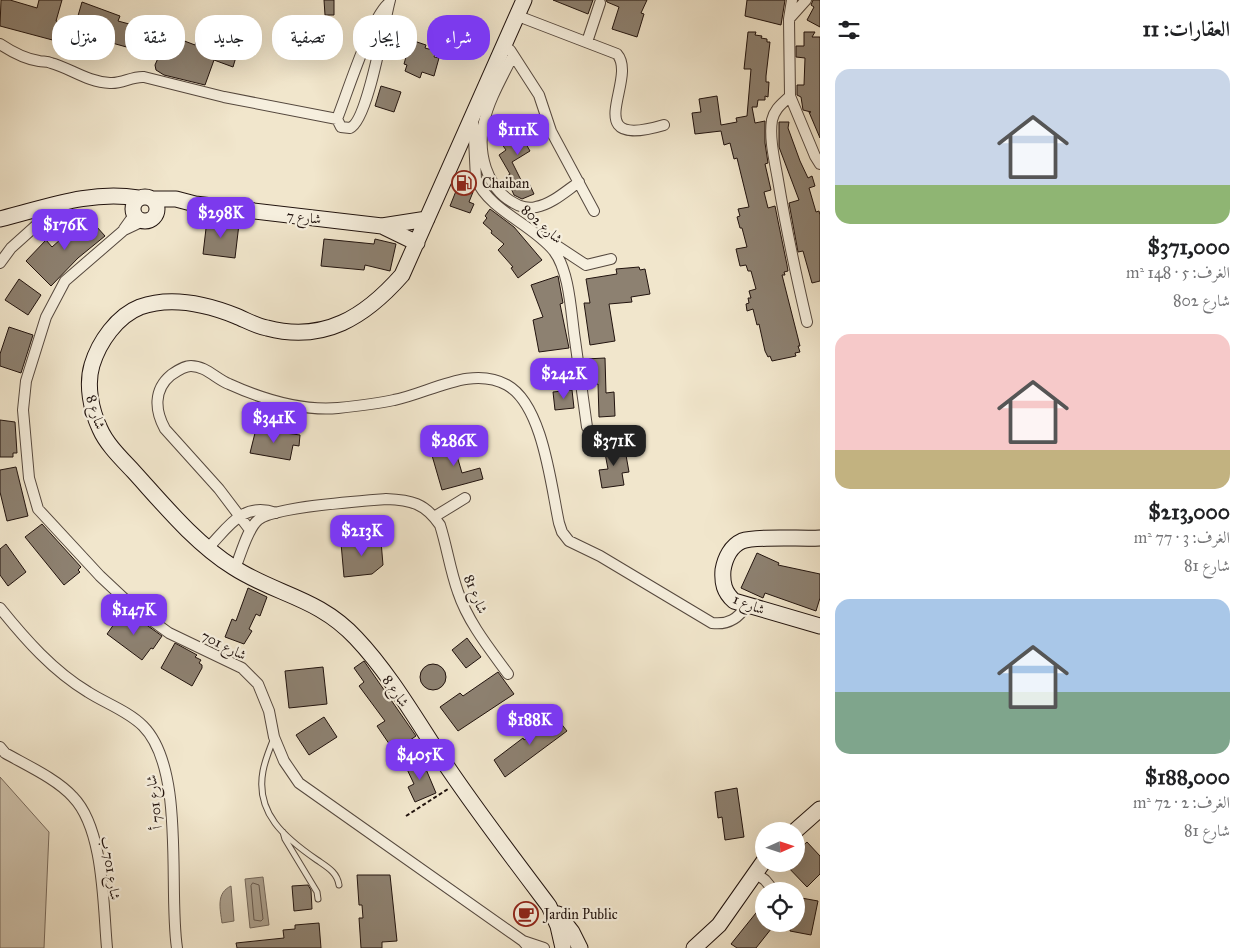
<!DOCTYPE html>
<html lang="ar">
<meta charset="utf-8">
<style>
body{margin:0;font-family:"IM FELL Great Primer",Amiri,serif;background:#f2f2f2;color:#202124;direction:rtl;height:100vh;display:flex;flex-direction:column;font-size:19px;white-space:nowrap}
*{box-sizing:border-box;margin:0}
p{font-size:16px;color:#757577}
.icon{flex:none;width:28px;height:28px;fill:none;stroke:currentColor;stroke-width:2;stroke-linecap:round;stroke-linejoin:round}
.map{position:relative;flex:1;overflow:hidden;direction:ltr}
.details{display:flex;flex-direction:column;background:#fff;width:425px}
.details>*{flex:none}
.banner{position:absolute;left:15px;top:15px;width:475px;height:45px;direction:rtl;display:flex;gap:10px}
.needle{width:32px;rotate:87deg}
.tools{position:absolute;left:755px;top:822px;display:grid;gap:10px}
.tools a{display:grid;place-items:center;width:50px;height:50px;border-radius:50%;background:#fff;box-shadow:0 5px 20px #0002;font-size:25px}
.price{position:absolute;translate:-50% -42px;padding:0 11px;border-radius:10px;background:#7c3aed;color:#fff;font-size:16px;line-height:32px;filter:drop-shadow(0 1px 2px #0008)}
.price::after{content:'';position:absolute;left:50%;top:30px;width:15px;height:11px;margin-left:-8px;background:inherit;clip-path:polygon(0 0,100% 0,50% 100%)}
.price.selected{background:#222;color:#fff}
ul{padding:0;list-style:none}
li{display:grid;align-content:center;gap:10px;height:265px;padding:0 15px}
li span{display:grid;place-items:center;height:155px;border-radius:15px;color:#555}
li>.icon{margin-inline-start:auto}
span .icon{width:90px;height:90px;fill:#fffc;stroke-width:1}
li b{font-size:21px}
h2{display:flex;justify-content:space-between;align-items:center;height:60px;padding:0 15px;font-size:21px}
.tag{padding:0 18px;border-radius:20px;background:#fff;box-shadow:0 5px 20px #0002;font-size:18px;line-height:45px}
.tag.selected{background:#7c3aed;color:#fff}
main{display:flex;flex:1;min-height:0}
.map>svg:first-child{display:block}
.green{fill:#cec2ac;stroke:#786a5d}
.water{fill:#aa9e8b;stroke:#736659}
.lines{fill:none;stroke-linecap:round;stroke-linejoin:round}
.shore{stroke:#66584c;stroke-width:1}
.building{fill:#8d8171;stroke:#21130e}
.lane-casing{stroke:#55483e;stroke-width:7}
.street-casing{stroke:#55483e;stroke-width:12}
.secondary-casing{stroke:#21130e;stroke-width:17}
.path{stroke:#21130e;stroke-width:2;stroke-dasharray:4 2.5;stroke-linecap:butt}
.lane{stroke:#f6efde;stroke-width:5}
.street{stroke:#f6efde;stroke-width:10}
.secondary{stroke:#f6efde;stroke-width:15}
.labels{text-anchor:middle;stroke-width:4.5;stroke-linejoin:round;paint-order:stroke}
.poi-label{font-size:14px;fill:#21130e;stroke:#f6efde;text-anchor:start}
.street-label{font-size:14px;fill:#21130e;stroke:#f6efde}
</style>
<main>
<section class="details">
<h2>العقارات: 11<svg class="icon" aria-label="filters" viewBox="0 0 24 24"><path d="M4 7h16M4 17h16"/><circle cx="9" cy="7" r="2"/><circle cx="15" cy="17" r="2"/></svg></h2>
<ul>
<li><span style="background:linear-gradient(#c9d6e8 75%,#8fb573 0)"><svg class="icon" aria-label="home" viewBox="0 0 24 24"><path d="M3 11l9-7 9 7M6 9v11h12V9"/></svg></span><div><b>$371,000</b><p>الغرف: 5 · 148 m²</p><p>شارع 802</p></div></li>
<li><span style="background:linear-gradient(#f6c9c9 75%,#c2b280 0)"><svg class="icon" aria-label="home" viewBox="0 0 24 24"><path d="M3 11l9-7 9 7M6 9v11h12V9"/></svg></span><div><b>$213,000</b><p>الغرف: 3 · 77 m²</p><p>شارع 81</p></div></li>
<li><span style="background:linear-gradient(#a9c7e8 60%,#7fa58c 0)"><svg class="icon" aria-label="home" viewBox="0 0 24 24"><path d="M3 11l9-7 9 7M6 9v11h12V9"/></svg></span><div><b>$188,000</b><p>الغرف: 2 · 72 m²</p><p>شارع 81</p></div></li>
</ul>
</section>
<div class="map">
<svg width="820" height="948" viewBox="0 0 820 948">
<rect width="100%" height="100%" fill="#f1e6cc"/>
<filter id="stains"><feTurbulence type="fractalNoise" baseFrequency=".004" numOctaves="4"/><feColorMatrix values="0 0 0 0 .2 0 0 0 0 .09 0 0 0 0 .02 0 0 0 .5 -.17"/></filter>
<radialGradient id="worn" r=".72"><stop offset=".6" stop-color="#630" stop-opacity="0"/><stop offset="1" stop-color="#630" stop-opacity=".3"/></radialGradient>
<path class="green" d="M0,777L49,832L44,948H0Z"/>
<path class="water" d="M263,877L269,925L250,928L245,879Z
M231,886L234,921L222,923C220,908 216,893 231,886Z"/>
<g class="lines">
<path class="shore" d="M253,883L259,885L263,919L261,921L254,920L251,886Z"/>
</g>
<path class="building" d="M1,0H10L37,8L39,0H62L56,21L75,26L82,2L120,16L118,21L166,34L195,45L196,42L236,57L233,67L214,60L205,85L164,75L156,70L155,65L159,56L94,38L90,50L0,26Z
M324,0H334V15H325Z
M553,0H593L588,14Z
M606,0H647L641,13L644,14L637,37L612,29L619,7L607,2Z
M747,0H785L781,25L745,16Z
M813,0H820V27L807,20L814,7L811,5Z
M748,32H756L755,35L762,36L761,38L767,39V42H770L766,76V82H769L768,97L765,96V100H758L757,107H752L755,123L765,121V143L768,163L765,164L771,190L764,192L768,208L775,206L778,221L787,265L788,271L784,272L785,275H782L800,346H798L800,352L795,353L796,356L772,361L770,356L768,357L765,351L759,324L757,325L753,309L747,311L746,304L749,303L748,298H751L749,291L756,289L751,271H748L746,265L740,266L736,249L747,247L742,228H740L737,217L740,216L738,209L749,207L737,158L734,159L730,143L724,145L721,131L695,134L692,113L701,112L699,99L717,96L721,125L737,122L736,118L747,116L751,69H744Z
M804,32H815L812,37H820V138L809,112H811L803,110L801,97L797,95V85H804L805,58L796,57V46H804Z
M414,41L426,45L425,48L436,51L434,57L439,58L434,76L422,72L420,78L405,71L407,65L404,64L409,46L412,47Z
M381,86L401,92L394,112L375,106Z
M534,116L541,125L522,137L530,151L512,162L523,184L528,181L534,194L522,199L514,195L506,177L510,174L499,155L506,150L499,140Z
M779,122H789L788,128L800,161L808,178L812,176L815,186L809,188L816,212L819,211L820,215V281L812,283L803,251L798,252L789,203L799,200L779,147Z
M458,186L473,192L469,202L474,204L470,213L450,206Z
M490,209L514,227L542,260L518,278L511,268L513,267L498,250L504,244L491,233L492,231L483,223L487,218L485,216Z
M87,216L105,236L78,258L51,286L26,261L46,240L52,247Z
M207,220L239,224L235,258L203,254Z
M324,239L374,244L375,239L396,244L390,271L365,265L364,270L321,266Z
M639,267L640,270L645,269L650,294L631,297L632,302L609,304L615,341L590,345L584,303H590L586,279L617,274L616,269Z
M558,276L563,303L560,304L569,348L539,352L533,320L543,317L531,285Z
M19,279L41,295L28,315L5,300Z
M9,327L33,335L21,373L0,366V354Z
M605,358L606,393L614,392L615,416L599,417L598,384L588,385L585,359Z
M572,390L574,408L555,410L553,392Z
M0,420L15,422L17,453H13V457H0Z
M256,429L300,435L299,446L293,445L290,460L250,453Z
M469,441L472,452L457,456L462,473L480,468L483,479L442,490L431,452Z
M624,444L629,472L622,473L624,485L602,488L599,470L608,469L604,448Z
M16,467L28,516L7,521L0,492V470Z
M42,524L81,567L78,570L80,572L64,585L25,537Z
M368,537V542L381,541L383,565L372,574L344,577L341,543L357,541V538Z
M6,544L26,572L8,586L0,575V549Z
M757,553L779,563L778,565L820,574V598L816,611L765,593L763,598L741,588Z
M248,588L267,597L260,616L256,614L249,629L252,631L244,644L225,637L232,619L236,621Z
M122,613L138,625L141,621L162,636L153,649L151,648L142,660L107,634Z
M467,638L481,657L466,668L452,650Z
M175,643L197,655L195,657L201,660L199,663L202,665V668L192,686L161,668Z
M364,661L416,736L394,751L377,726L385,721L359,686L364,682L354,668Z
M420 677a13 13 0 1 1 26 0a13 13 0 1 1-26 0Z
M323,667L327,704L289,708L285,671Z
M498,672L514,694L458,731L440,707L460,693L463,696Z
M555,716L567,731L505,777L494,760L523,738L524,740Z
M324,717L337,737L309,755L296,735Z
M418,759L423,762L436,793L415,802L408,787L414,784L405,765Z
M737,788L744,837L725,840L722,817L718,818L715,792Z
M807,842L820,856V874L807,887L785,864H796V852Z
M357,875H390L397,941L382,942V948H361L359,918H363L362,905H359Z
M308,885L311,890L312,909L294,911L292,886Z
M796,897L818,901L811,935L790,931L791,924H796Z
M764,903V924H775L756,948H737L731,944Z
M319,923L321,948H237L236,943L284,938L283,930L295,929V925Z"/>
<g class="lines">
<defs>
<path id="lane" d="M274,738C270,748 265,760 263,771C255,813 285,838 317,860C327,867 337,872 339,885
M283,832L285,839L317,892L318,899"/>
<path id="street" d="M389,3C371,17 347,94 337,119L341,127L350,128C368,121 384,22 390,0
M518,16L617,54C639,79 576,151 664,125
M789,19L806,0
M587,42L600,3
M0,44C12,52 25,59 39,61C43,62 47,61 51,63C70,68 87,82 110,83C122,84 132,76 144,77L224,97L337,119
M510,50L539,95L551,131L594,211
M513,55C503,76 489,99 484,122C477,152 486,188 514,203C520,207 529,209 536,207C552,204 566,191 579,182
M790,96L789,19L792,0
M473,118L476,179C490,211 532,224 554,251C570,272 571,315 575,340C579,369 583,398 587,427
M143,221L124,230L65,281L46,317L26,381L23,410L29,478L38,509L100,576L132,606L169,633L242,668L258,684L269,711L274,737L284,761L299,783L523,941L529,948
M124,229L134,215
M545,238L586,265L611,259
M0,263L11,248L60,204
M807,322C796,275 786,228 778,180C775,162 769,139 772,120C775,108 782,104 790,96L815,156L820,164
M434,517L465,498
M250,530L219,489L165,429C155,411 153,390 171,375C177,371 184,366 191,366C206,366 216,379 229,384C262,399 302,411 338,408C357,406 376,404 394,400C430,393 471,365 507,385C543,405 551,486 559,523L562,532L569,541L600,556L712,623C728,625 738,619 746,606
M207,549C228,528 242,501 276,513
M235,568C241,555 247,529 258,520C273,507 361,501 386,499C411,500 425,503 440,525C447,547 450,570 458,592C468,622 489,648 508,674
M0,608C25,639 53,671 88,692C105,703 128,711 143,726C186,769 168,890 177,948
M0,747L5,753C26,765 57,779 73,797C104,829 103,905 107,948
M755,873L765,880L774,891
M523,941L544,948"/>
<path id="secondary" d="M524,0L402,275C365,317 324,343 267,328C256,326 246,320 236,316C206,304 171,296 140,307C117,316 99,342 92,365C86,385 91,410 100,429C107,445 122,459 134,472C164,505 195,543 233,567C276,595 318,597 356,638C392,676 419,725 448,768C480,815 515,861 549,906L558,926L563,948
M133 209a12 12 0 1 1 24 0a12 12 0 1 1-24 0Z
M153,199H176L195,204L382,226L427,219
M0,219C45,208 90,190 138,198
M382,226L417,243
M820,538C803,539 755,536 742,541C731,546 725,558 723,570C722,583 724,592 734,601L820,626
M795,831L820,809
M558,914L572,932L580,948
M694,948L719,925L764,861"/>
</defs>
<use href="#lane" class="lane-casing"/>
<use href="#street" class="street-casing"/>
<use href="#secondary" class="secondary-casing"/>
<path class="path" d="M406,816L448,789"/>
<use href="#lane" class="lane"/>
<use href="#street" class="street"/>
<use href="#secondary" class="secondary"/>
</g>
<defs>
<symbol id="fuel-ring" viewBox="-11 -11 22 22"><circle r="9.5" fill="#f6efde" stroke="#8f2418" stroke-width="1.5"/><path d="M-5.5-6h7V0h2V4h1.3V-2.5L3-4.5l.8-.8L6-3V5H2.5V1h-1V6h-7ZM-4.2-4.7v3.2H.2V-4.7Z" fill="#8f2418"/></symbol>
<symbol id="cafe-ring" viewBox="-11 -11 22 22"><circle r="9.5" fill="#f6efde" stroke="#8f2418" stroke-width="1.5"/><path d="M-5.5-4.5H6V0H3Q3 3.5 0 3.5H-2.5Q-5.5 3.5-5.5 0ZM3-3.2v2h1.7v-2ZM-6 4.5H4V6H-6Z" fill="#8f2418"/></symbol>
</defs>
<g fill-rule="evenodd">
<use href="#fuel-ring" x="450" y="169" width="28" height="28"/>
<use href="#cafe-ring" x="512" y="900" width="28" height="28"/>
</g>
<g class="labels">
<g class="poi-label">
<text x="482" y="188">Chaiban</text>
<text x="544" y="919">Jardin Public</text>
</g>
<g class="street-label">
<text transform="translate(304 217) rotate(7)" y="5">شارع 7</text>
<text transform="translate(542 224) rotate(42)" y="5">شارع 802</text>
<text transform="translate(96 412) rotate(73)" y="5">شارع 8</text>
<text transform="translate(476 594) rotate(68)" y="5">شارع 81</text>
<text transform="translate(749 604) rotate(22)" y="5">شارع 1</text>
<text transform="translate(224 645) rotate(27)" y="5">شارع 701</text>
<text transform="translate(396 691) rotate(55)" y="5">شارع 8</text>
<text transform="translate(154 802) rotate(-97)" y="5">شارع 701 أ</text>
<text transform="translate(111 868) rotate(81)" y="5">شارع 701 ب</text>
</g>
</g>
<rect width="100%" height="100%" filter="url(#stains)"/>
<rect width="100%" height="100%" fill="url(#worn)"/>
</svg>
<div class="tools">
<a><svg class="needle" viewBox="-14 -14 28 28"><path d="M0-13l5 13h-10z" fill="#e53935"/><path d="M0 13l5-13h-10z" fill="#757577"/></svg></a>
<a><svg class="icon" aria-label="locate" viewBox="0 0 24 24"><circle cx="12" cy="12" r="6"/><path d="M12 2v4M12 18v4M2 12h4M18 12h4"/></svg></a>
</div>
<b class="price" style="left:518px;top:156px">$111K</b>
<b class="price" style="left:221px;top:239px">$298K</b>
<b class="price" style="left:65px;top:251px">$176K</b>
<b class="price" style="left:564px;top:400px">$242K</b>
<b class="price" style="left:274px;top:444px">$341K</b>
<b class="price" style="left:454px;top:467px">$286K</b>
<b class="price selected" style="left:614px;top:467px">$371K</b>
<b class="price" style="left:362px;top:557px">$213K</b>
<b class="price" style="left:134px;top:636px">$147K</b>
<b class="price" style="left:530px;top:746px">$188K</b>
<b class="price" style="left:420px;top:781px">$405K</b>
<div class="banner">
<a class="tag selected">شراء</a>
<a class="tag">إيجار</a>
<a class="tag">تصفية</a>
<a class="tag">جديد</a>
<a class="tag">شقة</a>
<a class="tag">منزل</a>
</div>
</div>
</main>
